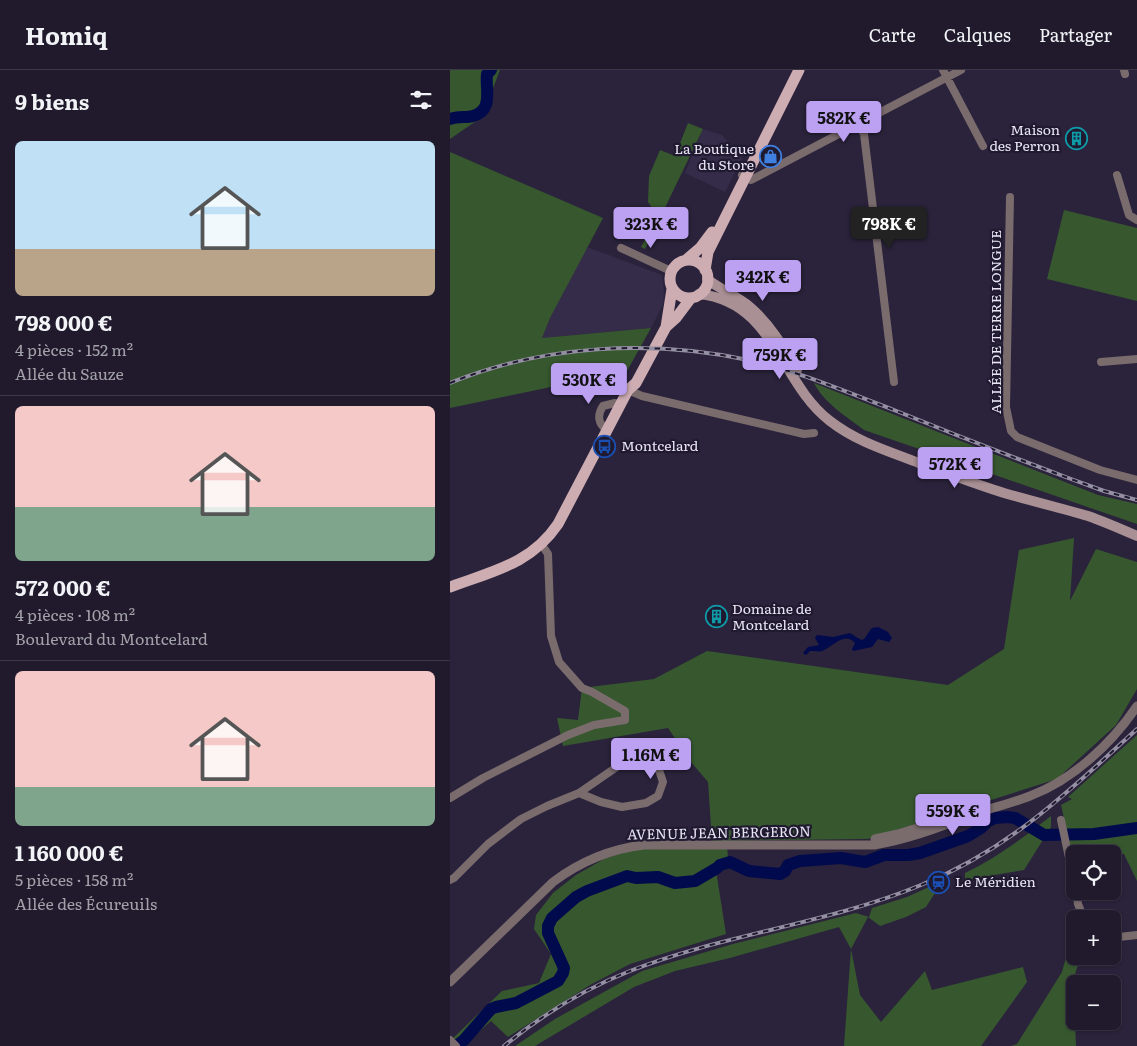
<!DOCTYPE html>
<html lang="fr">
<meta charset="utf-8">
<style>
body{margin:0;font-family:Literata,serif;background:#282334;color:#f1f3f6;height:100vh;display:flex;flex-direction:column;font-size:19px;white-space:nowrap}
*{box-sizing:border-box;margin:0}
p{font-size:16px;color:#a2a1a9}
.icon{flex:none;width:28px;height:28px;fill:none;stroke:currentColor;stroke-width:2;stroke-linecap:round;stroke-linejoin:round}
.map{position:relative;flex:1;overflow:hidden}
.details{display:flex;flex-direction:column;background:#201a2c;width:450px}
.details>*{flex:none}
.fabs{position:absolute;left:616px;top:775px;display:grid;gap:10px}
.fabs a{display:grid;place-items:center;width:55px;height:55px;border-radius:8px;background:#201a2c;box-shadow:0 1px 4px #0004,0 0 0 1px #3d3848;font-size:25px}
.price{position:absolute;translate:-50% -42px;padding:0 11px;border-radius:5px;background:#bca0f2;color:#111;font-size:16px;line-height:32px;filter:drop-shadow(0 1px 2px #0008)}
.price::after{content:'';position:absolute;left:50%;top:30px;width:15px;height:11px;margin-left:-8px;background:inherit;clip-path:polygon(0 0,100% 0,50% 100%)}
.price.selected{background:#222;color:#fff}
ul{padding:0;list-style:none}
li{display:grid;align-content:center;gap:10px;height:265px;padding:0 15px}
li+li{border-top:1px solid #3d3848}
li span{display:grid;place-items:center;height:155px;border-radius:8px;color:#555}
li>.icon{margin-inline-start:auto}
span .icon{width:90px;height:90px;fill:#fffc;stroke-width:1}
li b{font-size:21px}
h2{display:flex;justify-content:space-between;align-items:center;height:60px;padding:0 15px;font-size:21px}
header{display:flex;align-items:center;gap:30px;box-sizing:border-box;height:70px;padding:0 25px;background:#201a2c;border-bottom:1px solid #3d3848}
header strong{font-size:24px}
nav{display:flex;gap:28px;margin-inline-start:auto;font-size:18px}
main{display:flex;flex:1;min-height:0}
.map>svg:first-child{display:block}
.built{fill:#352c4a}
.green{fill:#37582f}
.water{fill:#000a4c}
.lines{fill:none;stroke-linecap:round;stroke-linejoin:round}
.river{stroke:#000a4c;stroke-width:12}
.minor{stroke:#7a6b6d;stroke-width:8}
.tertiary{stroke:#7a6b6d;stroke-width:9}
.secondary{stroke:#a99094;stroke-width:10}
.primary{stroke:#cdadb2;stroke-width:11}
.rail-casing{stroke:#948fa2;stroke-width:4}
.rail{stroke:#201a30;stroke-width:2;stroke-dasharray:5.5;stroke-linecap:butt}
.labels{text-anchor:middle;stroke-width:4.5;stroke-linejoin:round;paint-order:stroke}
.poi-label{font-size:14px;fill:#e9e5f5;stroke:#201a30;text-anchor:start}
.street-label{font-size:14px;fill:#e9e5f5;stroke:#201a30}
</style>
<header>
<strong>Homiq</strong>
<nav><a>Carte</a><a>Calques</a><a>Partager</a></nav>
</header>
<main>
<section class="details">
<h2>9 biens<svg class="icon" aria-label="filters" viewBox="0 0 24 24"><path d="M4 7h16M4 17h16"/><circle cx="9" cy="7" r="2"/><circle cx="15" cy="17" r="2"/></svg></h2>
<ul>
<li><span style="background:linear-gradient(#bfe0f5 70%,#b9a48a 0)"><svg class="icon" aria-label="home" viewBox="0 0 24 24"><path d="M3 11l9-7 9 7M6 9v11h12V9"/></svg></span><div><b>798 000 €</b><p>4 pièces · 152 m²</p><p>Allée du Sauze</p></div></li>
<li><span style="background:linear-gradient(#f6c9c9 65%,#7fa58c 0)"><svg class="icon" aria-label="home" viewBox="0 0 24 24"><path d="M3 11l9-7 9 7M6 9v11h12V9"/></svg></span><div><b>572 000 €</b><p>4 pièces · 108 m²</p><p>Boulevard du Montcelard</p></div></li>
<li><span style="background:linear-gradient(#f6c9c9 75%,#7fa58c 0)"><svg class="icon" aria-label="home" viewBox="0 0 24 24"><path d="M3 11l9-7 9 7M6 9v11h12V9"/></svg></span><div><b>1 160 000 €</b><p>5 pièces · 158 m²</p><p>Allée des Écureuils</p></div></li>
</ul>
</section>
<div class="map">
<svg width="687" height="976" viewBox="0 0 687 976">
<rect width="100%" height="100%" fill="#2a233b"/>
<path class="built" d="M253,59L272,65L292,88L275,122L235,103Z
M137,177L212,205L214,223L213,234L201,258L92,268L100,248Z"/>
<path class="green" d="M0,0H50L32,47L0,69Z
M238,53L253,59L195,179L191,177L206,149L205,142L198,132L199,106L210,80L225,86Z
M0,82L153,148L100,248L92,268L201,258L177,301L0,338Z
M614,140L687,158V231L597,209Z
M364,313L648,425L687,434V454L414,360C397,347 374,333 364,313Z
M624,468L620,531L646,479L687,492V619L666,655L607,709L418,769L262,771L258,712L241,692L218,658L113,676L107,648L128,650L132,618L204,609L257,581L498,615L554,579L569,480Z
M687,665V811L674,784H630L624,782L621,778L611,735L622,729L618,727Z
M601,746V757L574,800L515,810V803C546,788 573,768 601,746Z
M277,774L278,789L265,794L276,864L180,894L140,915L58,967L41,951L13,976H0V971L52,921L89,913L101,884L84,859L86,845L103,823L126,805L154,789L194,775Z
M481,816L485,823L476,837L456,847L430,856L418,847L401,879L389,857L280,888L225,901L184,917L85,976H65L105,949L192,901L283,874L406,843L419,847L422,838L457,827Z
M624,858L625,886H631L623,910L626,976H561L567,974L612,902Z
M401,879L410,925L431,952L475,901L482,920L573,897L577,912L531,976H394Z"/>
<path class="water" d="M428,557L438,562L442,568L439,572L428,569L422,577L403,581L402,579L405,573C394,561 384,576 372,581C368,582 365,581 360,581L356,585L353,583L358,577L369,575L365,568L367,565L383,567L400,563C417,574 411,571 422,558Z"/>
<g class="lines">
<path class="river" d="M0,49C8,46 16,48 23,46C44,40 35,19 37,4L41,0
M6,976L14,970L41,939L46,937L66,933L108,911L113,903L114,898L98,863V856L102,848L126,827L137,821L177,806L186,808L208,807L225,813L245,811L267,798L270,795L280,792L299,801L330,804L335,801L338,795L350,791L391,788L415,792L434,785H458L470,783L518,766L531,758L538,751L545,748L557,747L565,748L594,765L644,764L687,758"/>
<path class="minor" d="M493,0L533,76
M674,0L675,4
M408,53L414,64L444,312
M292,105L301,110L511,0
M667,105L679,145L687,150
M560,127L556,337L561,361L567,367L650,400L687,410
M171,178L221,201
M651,292L687,289
M178,320L192,326L354,364L364,363
M157,360C148,354 147,345 153,336L165,333L170,335
M0,728L33,708L118,665L144,655L175,650V641L142,622L132,618L109,592L101,566L98,484L92,475
M611,750L625,816
M0,810L4,808L38,774L71,749L97,736L129,723L174,692L199,693L209,700L213,712L208,726L196,733L172,737L151,732L129,723
M626,821L628,834L634,849
M662,866L669,867L687,865
M0,970L6,976"/>
<path class="tertiary" d="M425,769L448,764L518,742
M0,912L103,812C131,791 159,779 194,775H424C462,769 497,754 533,741C549,736 565,732 580,726C623,710 662,673 687,636"/>
<path class="secondary" d="M257,209C271,220 287,226 300,237C320,254 334,278 347,300
M249,224C325,232 329,312 380,351C407,372 438,381 469,393C497,403 525,414 554,423C582,431 610,438 638,446C655,452 671,459 687,466"/>
<path class="primary" d="M236,190L250,178L262,162
M220 209a19 19 0 1 1 38 0a19 19 0 1 1-38 0Z
M255,200L258,182L349,0
M216,257L222,219
M0,517C43,501 81,494 108,454L178,320L186,313L216,257L226,248L241,228"/>
<defs>
<path id="rail" d="M0,313C93,275 200,269 298,290C348,301 396,322 444,340C503,364 562,387 621,409L654,421L687,430
M54,976C92,945 134,919 180,901C274,864 377,854 471,815C560,779 618,722 687,659"/>
</defs>
<use href="#rail" class="rail-casing"/>
<use href="#rail" class="rail"/>
</g>
<defs>
<symbol id="building-ring" viewBox="-11 -11 22 22"><circle r="9.5" fill="#201a30" stroke="#0f9aa8" stroke-width="1.5"/><path d="M-4-6H4V6H1V3H-1V6H-4ZM-2.5-4.3h1.7v1.8h-1.7ZM.8-4.3h1.7v1.8H.8ZM-2.5-1h1.7V.8h-1.7ZM.8-1h1.7V.8H.8Z" fill="#0f9aa8"/></symbol>
<symbol id="shop-ring" viewBox="-11 -11 22 22"><circle r="9.5" fill="#201a30" stroke="#3f7fe0" stroke-width="1.5"/><path d="M-5-2.5h2.3a2.7 3.5 0 0 1 5.4 0H5L5.5 6h-11ZM-1.5-2.5h3a1.5 2.3 0 0 0-3 0Z" fill="#3f7fe0"/></symbol>
<symbol id="bus-ring" viewBox="-11 -11 22 22"><circle r="9.5" fill="#201a30" stroke="#1a4fb4" stroke-width="1.5"/><path d="M-5-6H5V4H4V6H2V4H-2V6H-4V4H-5ZM-3.5-4V0h7V-4ZM-3.5 1.2v1.5H-2V1.2ZM2 1.2v1.5H3.5V1.2Z" fill="#1a4fb4"/></symbol>
<symbol id="station-ring" viewBox="-11 -11 22 22"><circle r="9.5" fill="#201a30" stroke="#1a4fb4" stroke-width="1.5"/><path d="M-3-6H3Q5-6 5-4V2Q5 4 3 4L4.5 6H3L1.5 4h-3L-3 6H-4.5L-3 4Q-5 4-5 2V-4Q-5-6-3-6ZM-3.5-4v3h7v-3ZM-3.5 1v1.5H-2V1ZM2 1v1.5H3.5V1Z" fill="#1a4fb4"/></symbol>
</defs>
<g fill-rule="evenodd">
<use href="#building-ring" x="614" y="56" width="25" height="25"/>
<use href="#shop-ring" x="308" y="74" width="25" height="25"/>
<use href="#bus-ring" x="142" y="364" width="25" height="25"/>
<use href="#building-ring" x="254" y="534" width="25" height="25"/>
<use href="#station-ring" x="476" y="800" width="25" height="25"/>
</g>
<g class="labels">
<g class="poi-label">
<text x="610" y="65" text-anchor="end">Maison<tspan x="610" dy="16">des Perron</tspan></text>
<text x="304" y="84" text-anchor="end">La Boutique<tspan x="304" dy="16">du Store</tspan></text>
<text x="171" y="381">Montcelard</text>
<text x="282" y="544">Domaine de<tspan x="282" dy="16">Montcelard</tspan></text>
<text x="505" y="817">Le Méridien</text>
</g>
<g class="street-label">
<text transform="translate(546 252) rotate(-90)" y="5">ALLÉE DE TERRE LONGUE</text>
<text transform="translate(269 763) rotate(-1)" y="5">AVENUE JEAN BERGERON</text>
</g>
</g>
</svg>
<div class="fabs">
<a><svg class="icon" aria-label="locate" viewBox="0 0 24 24"><circle cx="12" cy="12" r="6"/><path d="M12 2v4M12 18v4M2 12h4M18 12h4"/></svg></a>
<a>+</a>
<a>−</a>
</div>
<b class="price" style="left:394px;top:73px">582K €</b>
<b class="price" style="left:201px;top:179px">323K €</b>
<b class="price selected" style="left:439px;top:179px">798K €</b>
<b class="price" style="left:313px;top:232px">342K €</b>
<b class="price" style="left:330px;top:310px">759K €</b>
<b class="price" style="left:139px;top:335px">530K €</b>
<b class="price" style="left:505px;top:419px">572K €</b>
<b class="price" style="left:201px;top:710px">1.16M €</b>
<b class="price" style="left:503px;top:766px">559K €</b>
</div>
</main>
